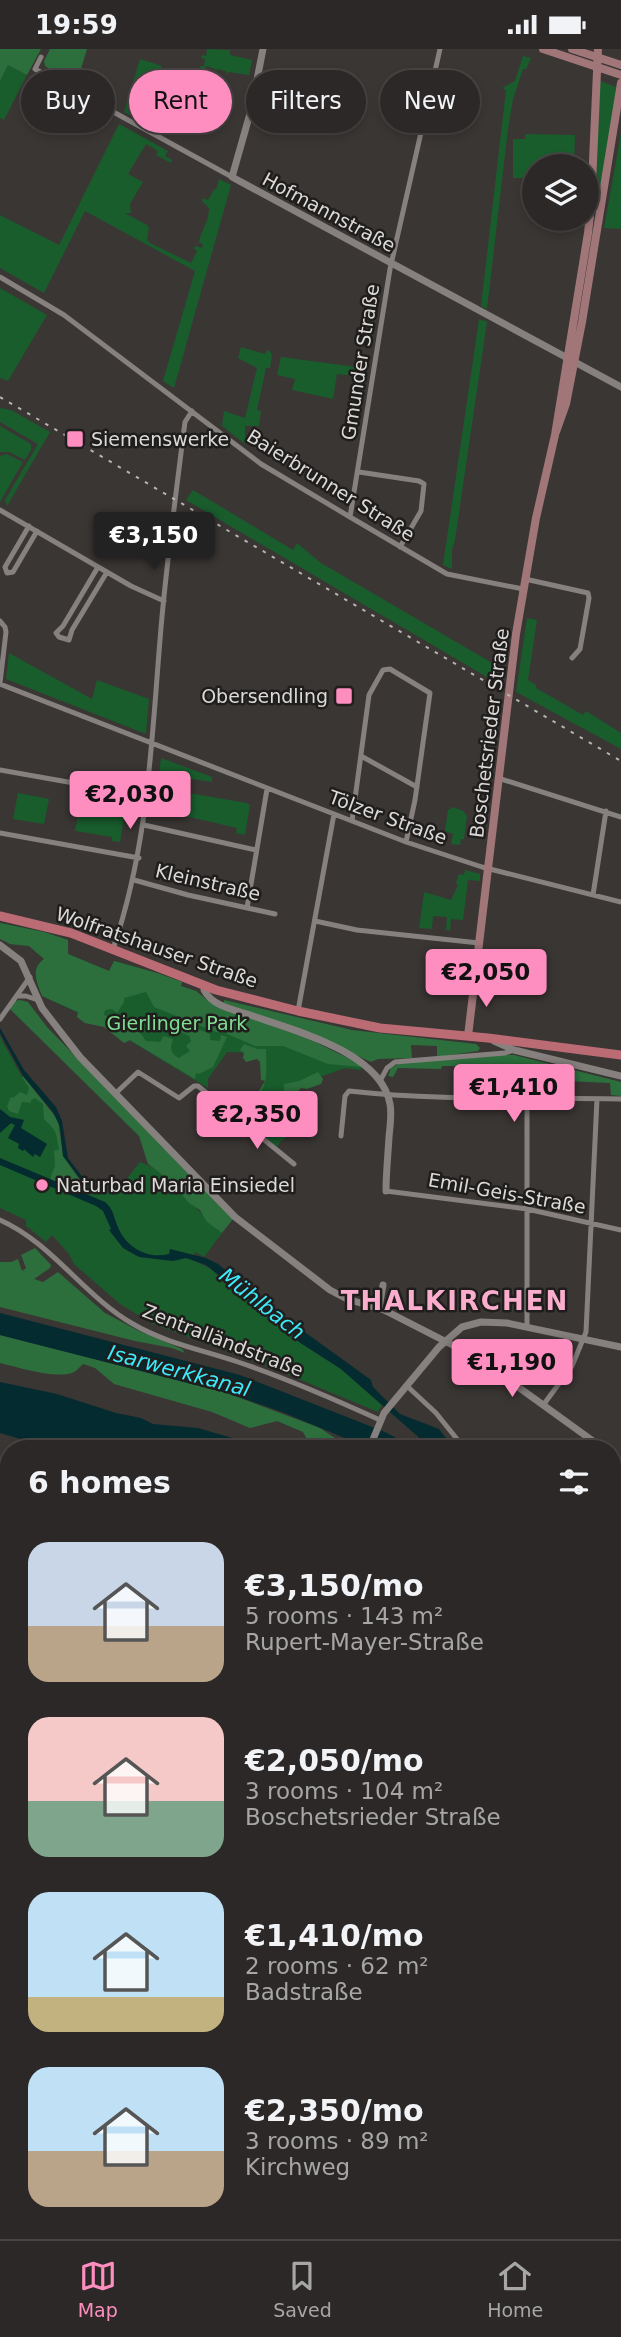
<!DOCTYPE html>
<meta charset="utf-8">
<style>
body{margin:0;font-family:"DejaVu Sans",sans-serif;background:#34302f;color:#f1f3f6;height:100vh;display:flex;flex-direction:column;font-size:26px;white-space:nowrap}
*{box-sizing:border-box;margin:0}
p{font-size:23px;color:#a6a6a7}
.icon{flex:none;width:38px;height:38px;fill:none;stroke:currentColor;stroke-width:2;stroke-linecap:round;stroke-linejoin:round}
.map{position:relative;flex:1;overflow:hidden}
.drawer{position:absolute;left:0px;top:1391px;width:621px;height:800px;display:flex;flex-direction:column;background:#2c2827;border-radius:28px 28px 0 0;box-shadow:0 4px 10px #0003,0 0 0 2px #484444}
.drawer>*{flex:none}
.banner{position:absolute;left:21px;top:21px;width:579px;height:63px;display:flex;gap:14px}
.controls{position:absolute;left:522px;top:105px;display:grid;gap:14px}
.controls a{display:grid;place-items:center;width:77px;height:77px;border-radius:50%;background:#2c2827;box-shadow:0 4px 10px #0003,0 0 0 2px #484444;font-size:35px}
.price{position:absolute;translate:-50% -60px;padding:0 16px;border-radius:7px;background:#fd8ebf;color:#111;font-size:23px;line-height:46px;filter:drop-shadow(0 2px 4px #0008)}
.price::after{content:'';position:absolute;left:50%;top:42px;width:21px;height:16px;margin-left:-10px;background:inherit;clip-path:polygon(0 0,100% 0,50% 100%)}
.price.on{background:#222;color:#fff}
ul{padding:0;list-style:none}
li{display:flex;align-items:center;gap:21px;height:175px;padding:0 28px}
li span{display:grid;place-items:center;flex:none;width:196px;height:140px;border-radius:21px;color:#555}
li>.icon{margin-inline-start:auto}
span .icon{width:84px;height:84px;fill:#fffc;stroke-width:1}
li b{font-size:30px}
h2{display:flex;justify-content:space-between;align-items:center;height:84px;padding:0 28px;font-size:30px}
.pill{padding:0 24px;border-radius:32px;background:#2c2827;box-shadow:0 4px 10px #0003,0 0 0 2px #484444;font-size:24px;line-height:63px}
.pill.on{background:#fd8ebf;color:#111}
.status{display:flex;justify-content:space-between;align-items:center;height:49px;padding:0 35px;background:#2c2827;direction:ltr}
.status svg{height:19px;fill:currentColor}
.tab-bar{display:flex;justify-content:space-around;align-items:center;height:98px;border-top:2px solid #484444;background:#2c2827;font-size:19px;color:#a6a6a7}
.tab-bar a{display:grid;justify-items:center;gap:4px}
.tab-bar .on{color:#fd8ebf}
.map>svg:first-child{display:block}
.green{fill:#195d2d}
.forest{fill:#2c6f3d}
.water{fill:#042b2f}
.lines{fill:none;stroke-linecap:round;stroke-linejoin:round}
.stream{stroke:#042b2f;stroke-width:2}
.canal{stroke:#042b2f;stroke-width:5}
.minor{stroke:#86817e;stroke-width:5}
.tertiary{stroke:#86817e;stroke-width:7}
.secondary{stroke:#a17679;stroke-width:8}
.primary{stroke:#bb6b74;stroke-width:9}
.rail{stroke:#b7b4b2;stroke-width:2;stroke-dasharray:3.5 7;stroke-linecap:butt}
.poi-dot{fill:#fd8ebf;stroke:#201e1d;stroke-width:2.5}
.labels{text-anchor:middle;stroke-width:5;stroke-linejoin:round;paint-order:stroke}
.street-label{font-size:19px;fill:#dcdad8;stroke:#201e1d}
.poi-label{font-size:19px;fill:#dcdad8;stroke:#201e1d;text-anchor:start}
.park-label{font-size:19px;fill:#81dd94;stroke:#201e1d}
.water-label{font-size:21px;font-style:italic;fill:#3deafb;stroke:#201e1d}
.district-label{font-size:26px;font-weight:bold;letter-spacing:2px;fill:#fbadcd;stroke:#201e1d}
</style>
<div class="status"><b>19:59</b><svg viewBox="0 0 49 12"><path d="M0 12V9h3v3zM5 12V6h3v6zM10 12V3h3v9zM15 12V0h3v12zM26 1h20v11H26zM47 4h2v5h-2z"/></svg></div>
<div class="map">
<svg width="621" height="2190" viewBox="0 0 621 2190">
<rect width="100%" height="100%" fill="#3a3634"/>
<path class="green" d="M207,0L230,1V6L252,11L249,26L228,23L227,27L226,22L217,20L216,24L215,20L206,17L204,21L201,20L200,17H204L205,10L201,9L202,6L206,7Z
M523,7L531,9L526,20H523L513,50L508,80L487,260L481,257L506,41L502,39L515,32Z
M140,10L162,17L150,48L136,69L124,63Z
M8,16L27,26L4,71L0,69V32Z
M598,31L616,38L602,150H596Z
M119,75L168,102L165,107L172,111L171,114L156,106L158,102L146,95L128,125L143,133L130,155L131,164H125L147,176L149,179L147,191L150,194L191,214L197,202L193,199L196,197L202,199L203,196L199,193C201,181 209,173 209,159L202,152L203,149L208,151L214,140L216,141L219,130L231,136L174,339L163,332L195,222L85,162L44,244L0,219V166L59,196Z
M621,84V180L604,179Z
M525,85L575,86L574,117H534V129H513V90H525Z
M0,239L47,266L8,332L0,329Z
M479,270L487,273L455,491L452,500V520L443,516Z
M241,298L265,305L267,301L270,302L272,307L270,319H266L257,361L261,362L259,377H245V395L222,377L224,362L245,369L257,319L238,309Z
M281,308L364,319V324L355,327L337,325L333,350L292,341L295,330L277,326Z
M0,359L11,361L50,383L7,457L5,451L38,395L0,373Z
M0,377L31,395V401L25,411L9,403H0Z
M7,405L23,413L0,453V407Z
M193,441L293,501L297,494L321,514L499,618L492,631L186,451Z
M527,569L537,571L528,631L536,636V639L583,666L586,662L621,684V700L516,643Z
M9,604L92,650L97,631L149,650L146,685L6,630Z
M161,709L212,728V733L159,725Z
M171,741L247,754L250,756L245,786L236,784L237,779L168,763Z
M18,744L49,750L44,775L13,770Z
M80,755L117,761L118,756L126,757L120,793L112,792V788L75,782Z
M453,758L463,762L467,767L464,790H461L460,796L451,795L453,785L445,782L448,761Z
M465,821L480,825V832L468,831L463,871L451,870L450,882L446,881L447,868L433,867L432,880L419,879L424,843L451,851L458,836L456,834L459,825L464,826Z
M0,874L44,883L68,891V905L109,922L114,912L157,924L182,933L181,937L196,942L207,951L361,1015V1021L345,1019L289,1039L287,1088L281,1092L277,1098L230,1057L235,1051L250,1058L265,1032L262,1004L227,1003L208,1030V1039L104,976L42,947C37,933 30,920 44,910L29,897L10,895Z
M0,988L22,1028L56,1072L64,1113L84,1136L92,1130L114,1146L140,1113C170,1123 197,1164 222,1184L204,1208L195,1203L193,1211L211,1220L244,1247L286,1277L299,1293L341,1320L382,1356L378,1363L265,1316L153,1275L120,1255L74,1215L69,1205L52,1186L46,1193L26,1177V1171L0,1159Z
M0,1427L9,1430V1869L0,1860Z
M612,1567L621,1575V2172L612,2122Z
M67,2182H209L215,2190H59Z"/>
<path class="forest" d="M0,0H41L27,26L8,16L0,32Z
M50,0H87L76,36L45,17L44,12Z
M0,874L44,883L68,891V905L109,922L114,912L157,924L182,933L181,937L196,942L207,951L313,992L360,1015L361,1018L328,1015L283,997H255L227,985L223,978L219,983H216L154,958L146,943L124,949V953L117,964L112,960L105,961L104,966L115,970L119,966L127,965L125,978L140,983L146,992L160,993L164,987L173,990C170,998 170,1005 179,1009L190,1002L186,997L191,992L189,987L175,980L164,979L171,969L210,985V991L220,992L221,986L227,988L213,1018L199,1025L196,1024L195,1030L130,991L124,994L104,978L85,974L77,968L78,963L42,947C37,933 30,920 44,910L29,897L10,895L0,890Z
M20,951L28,953L47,978L233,1170L222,1184L206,1172L200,1161L189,1154L169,1131L148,1115L139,1087L12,962L10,960L15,952Z
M224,951L352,981L476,995L480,999L478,1002L437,1008V997L411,996L412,1009L378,1010L371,1013L310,985L224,954Z
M244,995L257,1000H266C267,1032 268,1047 238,1064L230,1057L235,1051L249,1058L265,1032L261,1031L260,1013L257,1010L246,1013L243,1009L244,1004L240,1001Z
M488,1006H514L621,1033V1047L611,1046L610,1034L566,1032V1028C542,1024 520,1022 497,1021C483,1020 470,1023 457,1020L456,1017H442L441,1020L398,1019L393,1028L388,1027L391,1019L400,1014Z
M318,1023L323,1030L321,1035L307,1040L301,1039L296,1045L292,1070H283L284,1035L299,1032Z
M23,1027L58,1071L63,1107L84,1137L77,1135L68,1139L50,1130L55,1117L54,1102L59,1100C55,1081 58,1084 44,1070L43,1055L35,1049L31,1051V1054L22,1053L18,1065L9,1062L7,1057L11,1048L13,1049L20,1043L27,1046L29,1039L22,1028Z
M35,1199L51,1216L50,1219L34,1230L43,1233L58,1223L105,1264L139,1282L182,1300L185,1304L172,1299L135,1292L0,1258V1213H11L18,1210L22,1222L26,1219L21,1206Z
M0,1286L227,1344L320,1379L351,1400H321L310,1396L303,1383L277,1372L250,1379L212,1363L114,1335L95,1319L83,1315C82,1316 75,1323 74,1323C58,1331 17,1318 0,1314Z
M9,1593V1700L3,1705L1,1704V1699L7,1696V1693L0,1688V1610L7,1603Z
M613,1695L621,1700L619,1736L621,1780L615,1783L621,1789V1804L618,1807L612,1798Z
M613,1905L621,1921V2172L612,2122Z
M0,1924L9,1933V2008L0,2000Z"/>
<path class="water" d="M0,979L24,1021L56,1058L62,1072L68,1109L87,1134L85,1136L63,1107L60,1078L53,1063L23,1027L0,984Z
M0,1060L10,1068L24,1071L21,1079L47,1095L40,1108L35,1105L33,1108L24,1100L23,1102L18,1099L19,1095L8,1089L15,1076L11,1074L0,1084Z
M0,1109L105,1153C113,1160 113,1165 116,1173C123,1196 145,1211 169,1205L170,1200L206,1209L218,1215L288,1271L371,1331L373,1338L400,1365L439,1380L454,1400H432L341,1320L299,1293L286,1277L244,1247L206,1216L186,1209L173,1212L139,1208L123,1199L109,1181L111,1180L103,1162L96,1157L0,1116Z
M0,1264L240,1326L385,1383L417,1400H371L282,1363L227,1344L0,1286Z
M0,1333L57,1345L116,1364L141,1369L153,1375L198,1379L270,1400H61L59,1398L34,1394L0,1384Z
M612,1623L621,1631V1699L613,1694Z"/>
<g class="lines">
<path class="stream" d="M612,1973L620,1980L621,1986
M612,2026L621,2009V2001
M612,2057L621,2078
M250,2182L257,2190"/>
<path class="canal" d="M0,1524L9,1518
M0,1657L9,1667"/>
<path class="minor" d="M41,8L35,20L232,128
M0,228L64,266L261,415L350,468L447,525L523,540
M359,423L419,432L424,435L421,462L400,498
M0,461L131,537L164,552
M350,468L390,220L440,0
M29,477L5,518L7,524L13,523L37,482
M98,518L63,577L56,584L59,588L69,591L72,581L107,523
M525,530L588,544L589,549L580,600L572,609
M0,572L5,578L6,583L0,634
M0,635L406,793L482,818L621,853
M361,707L417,738
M0,721L147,747
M498,729L621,768
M352,772L369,646L383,621L390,620L430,644L415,751L406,793
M144,776L256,801
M0,784L139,809
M134,831L188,846L275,865
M593,846L606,762
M247,859L267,740
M315,872L357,881L479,894
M113,900C148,797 151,699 160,591C165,526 174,461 182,396L185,373L192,362
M18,947H26L38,951
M298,962L334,765
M0,970L30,928
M380,1032L387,1019L395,1013L505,1004L514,1001
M116,1044L138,1023L179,1049L194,1037H198L294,1115
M341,1087L345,1047L349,1042C440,1052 530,1048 621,1050
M386,1142L527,1160L621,1181
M0,1171C52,1194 84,1247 133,1275C165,1294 203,1301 238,1313C286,1329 334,1350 380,1371
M527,1277V1049
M407,1337L436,1364L465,1400
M544,1355L572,1317L586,1283L597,1050
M612,1560L621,1567
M0,2073L9,2082
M0,2155L9,2148
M531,2190L541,2182"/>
<path class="tertiary" d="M263,0L251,61L232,128L621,338
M0,896L21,912L42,959L80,1008L235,1168L330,1241L347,1250L384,1261L478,1309L604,1400
M205,937L204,941C212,957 234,961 250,966C293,981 381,1003 390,1055C392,1065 390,1077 389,1088C388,1106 386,1124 386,1142
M494,992L514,1001L621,1027
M379,1259L383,1236
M369,1400L384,1364L439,1298L462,1278L481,1273L507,1274L621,1298
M612,1407L621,1413
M0,1875L9,1884
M458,2182L467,2190"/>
<path class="secondary" d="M543,0L621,26
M572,0L621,16
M556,383L566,355L582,273L621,34
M468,987L516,585L536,469L555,386L588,184L591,157L598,0"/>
<path class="primary" d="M0,867L71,884L216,941L298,962L380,979L488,989L621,1006"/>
<path class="rail" d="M0,348L621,712"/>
</g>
<g class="poi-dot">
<rect x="66" y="381" width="18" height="18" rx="3.5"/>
<rect x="335" y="638" width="18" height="18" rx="3.5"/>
<circle cx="42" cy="1136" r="7"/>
</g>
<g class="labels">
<g class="street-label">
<text transform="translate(329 163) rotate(28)" y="7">Hofmannstraße</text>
<text transform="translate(360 313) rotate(-81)" y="7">Gmunder Straße</text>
<text transform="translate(331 436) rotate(32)" y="7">Baierbrunner Straße</text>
<text transform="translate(489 684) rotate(-83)" y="7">Boschetsrieder Straße</text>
<text transform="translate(388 768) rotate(20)" y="7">Tölzer Straße</text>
<text transform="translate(208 833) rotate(13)" y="7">Kleinstraße</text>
<text transform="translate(157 898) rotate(19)" y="7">Wolfratshauser Straße</text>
<text transform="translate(507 1144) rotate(10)" y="7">Emil-Geis-Straße</text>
<text transform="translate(223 1291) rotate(21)" y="7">Zentralländstraße</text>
</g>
<g class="poi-label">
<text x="91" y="397">Siemenswerke</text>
<text x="328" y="654" text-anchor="end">Obersendling</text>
<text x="56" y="1143">Naturbad Maria Einsiedel</text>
</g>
<g class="park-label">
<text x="177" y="981">Gierlinger Park</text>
</g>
<g class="water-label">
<text transform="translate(262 1255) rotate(38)" y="7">Mühlbach</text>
<text transform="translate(179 1322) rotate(15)" y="7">Isarwerkkanal</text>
</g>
<g class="district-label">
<text x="455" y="1261">THALKIRCHEN</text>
</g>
</g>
</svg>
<div class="controls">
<a><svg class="icon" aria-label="layers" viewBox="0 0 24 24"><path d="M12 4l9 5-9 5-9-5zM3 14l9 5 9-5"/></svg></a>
</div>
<b class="price on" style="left:154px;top:523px">€3,150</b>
<b class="price" style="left:130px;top:782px">€2,030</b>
<b class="price" style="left:486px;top:960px">€2,050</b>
<b class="price" style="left:514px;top:1075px">€1,410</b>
<b class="price" style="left:257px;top:1102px">€2,350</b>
<b class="price" style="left:512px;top:1350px">€1,190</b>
<div class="banner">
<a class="pill">Buy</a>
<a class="pill on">Rent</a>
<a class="pill">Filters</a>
<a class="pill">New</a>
</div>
<section class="drawer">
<h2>6 homes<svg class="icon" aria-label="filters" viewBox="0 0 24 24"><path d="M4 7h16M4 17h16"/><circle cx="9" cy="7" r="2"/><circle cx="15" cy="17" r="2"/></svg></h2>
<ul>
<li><span style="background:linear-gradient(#c9d6e8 60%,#b9a48a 0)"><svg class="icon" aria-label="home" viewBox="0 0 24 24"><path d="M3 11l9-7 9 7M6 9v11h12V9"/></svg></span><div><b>€3,150/mo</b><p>5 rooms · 143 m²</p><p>Rupert-Mayer-Straße</p></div></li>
<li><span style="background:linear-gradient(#f6c9c9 60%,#7fa58c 0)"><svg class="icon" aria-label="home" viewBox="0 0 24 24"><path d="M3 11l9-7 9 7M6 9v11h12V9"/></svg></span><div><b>€2,050/mo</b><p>3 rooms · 104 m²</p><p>Boschetsrieder Straße</p></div></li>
<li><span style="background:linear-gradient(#bfe0f5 75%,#c2b280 0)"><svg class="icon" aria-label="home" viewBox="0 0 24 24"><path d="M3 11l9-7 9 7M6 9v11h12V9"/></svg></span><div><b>€1,410/mo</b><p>2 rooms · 62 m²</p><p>Badstraße</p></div></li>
<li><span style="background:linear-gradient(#bfe0f5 60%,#b9a48a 0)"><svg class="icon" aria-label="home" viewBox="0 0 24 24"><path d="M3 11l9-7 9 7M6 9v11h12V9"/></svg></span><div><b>€2,350/mo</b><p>3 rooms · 89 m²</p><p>Kirchweg</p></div></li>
</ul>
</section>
</div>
<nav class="tab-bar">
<a class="on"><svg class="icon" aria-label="map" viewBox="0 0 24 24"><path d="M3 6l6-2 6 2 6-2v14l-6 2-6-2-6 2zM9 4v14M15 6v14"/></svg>Map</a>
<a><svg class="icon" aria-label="saved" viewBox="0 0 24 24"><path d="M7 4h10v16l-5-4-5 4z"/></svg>Saved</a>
<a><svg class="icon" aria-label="home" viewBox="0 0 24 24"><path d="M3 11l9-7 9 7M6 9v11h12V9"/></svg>Home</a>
</nav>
